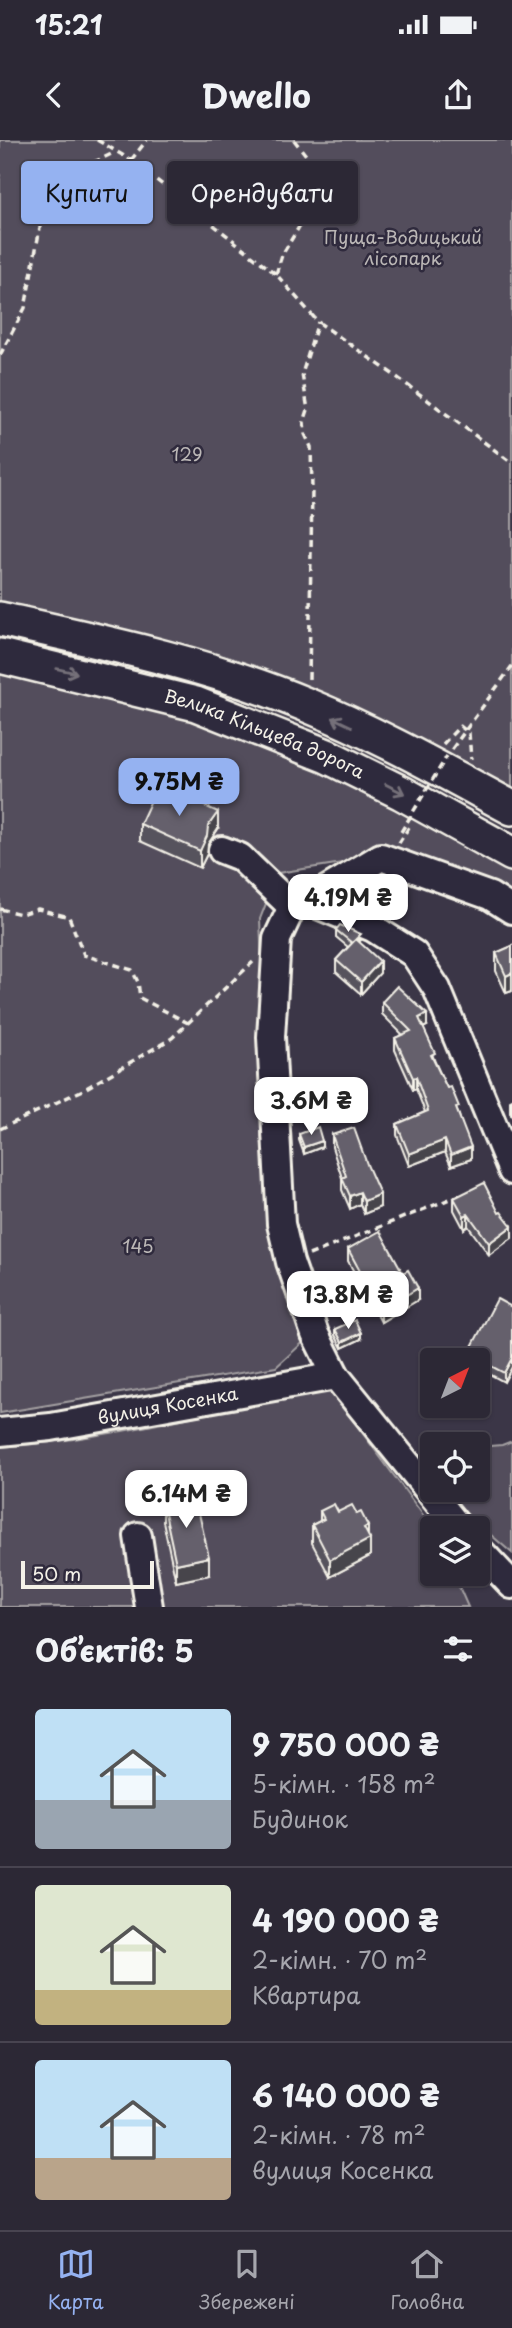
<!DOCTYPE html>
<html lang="uk">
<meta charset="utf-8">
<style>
body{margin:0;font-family:"Playpen Sans",sans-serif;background:#383441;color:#f1f3f6;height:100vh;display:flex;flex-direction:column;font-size:26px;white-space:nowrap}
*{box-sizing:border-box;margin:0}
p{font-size:23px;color:#a6a6ad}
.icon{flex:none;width:38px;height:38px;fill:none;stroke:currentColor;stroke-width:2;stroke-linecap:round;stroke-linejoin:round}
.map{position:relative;height:1467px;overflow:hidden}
.side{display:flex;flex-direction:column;background:#2c2835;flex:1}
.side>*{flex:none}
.banner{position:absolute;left:21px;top:21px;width:471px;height:63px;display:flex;gap:14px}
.needle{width:46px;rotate:42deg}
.buttons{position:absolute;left:420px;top:1208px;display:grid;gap:14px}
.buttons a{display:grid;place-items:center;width:70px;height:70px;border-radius:7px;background:#2c2835;box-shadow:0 2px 5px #0004,0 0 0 2px #484450;font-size:35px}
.scale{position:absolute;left:21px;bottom:18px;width:133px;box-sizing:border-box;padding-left:7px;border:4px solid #f4f1e8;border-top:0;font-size:19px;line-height:24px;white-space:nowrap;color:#f4f1e8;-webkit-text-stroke:5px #2f2a3d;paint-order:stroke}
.price{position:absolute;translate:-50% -60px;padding:0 16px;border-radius:14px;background:#fff;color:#222;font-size:23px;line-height:46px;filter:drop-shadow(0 2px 4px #0008)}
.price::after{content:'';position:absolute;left:50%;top:42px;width:21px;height:16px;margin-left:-10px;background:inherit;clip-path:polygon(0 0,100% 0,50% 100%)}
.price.selected{background:#95b2f1;color:#111}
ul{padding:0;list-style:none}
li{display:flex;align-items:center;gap:21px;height:175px;padding:0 35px}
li+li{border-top:2px solid #484450}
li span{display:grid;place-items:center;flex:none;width:196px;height:140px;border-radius:7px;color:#555}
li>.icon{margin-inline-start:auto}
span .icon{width:84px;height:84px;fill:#fffc;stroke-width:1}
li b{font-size:30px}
h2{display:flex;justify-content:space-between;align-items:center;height:84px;padding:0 35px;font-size:30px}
.tag{padding:0 24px;border-radius:7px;background:#2c2835;box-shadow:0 2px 5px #0004,0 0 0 2px #484450;font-size:24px;line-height:63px}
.tag.selected{background:#95b2f1;color:#111}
.status{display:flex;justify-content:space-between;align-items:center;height:49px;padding:0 35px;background:#2c2835;direction:ltr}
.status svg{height:19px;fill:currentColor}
header{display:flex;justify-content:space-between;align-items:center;height:91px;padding:0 35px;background:#2c2835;font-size:32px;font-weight:700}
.tabs{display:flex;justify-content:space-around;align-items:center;height:98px;border-top:2px solid #484450;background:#2c2835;font-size:19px;color:#a6a6ad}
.tabs a{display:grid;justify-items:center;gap:4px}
.tabs .selected{color:#95b2f1}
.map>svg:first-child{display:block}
.green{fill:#534e5c;stroke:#a4a0a2;stroke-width:2}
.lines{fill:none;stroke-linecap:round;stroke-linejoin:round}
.minor-casing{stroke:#f4f1e8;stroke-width:32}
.major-casing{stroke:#f4f1e8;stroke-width:38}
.path{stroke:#f4f1e8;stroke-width:3.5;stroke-dasharray:7 5;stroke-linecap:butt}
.minor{stroke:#2f2a3d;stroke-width:26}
.major{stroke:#2f2a3d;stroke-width:33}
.path-bridge{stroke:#f4f1e8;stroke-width:3.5;stroke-dasharray:7 5;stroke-linecap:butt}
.wall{fill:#57535d;stroke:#f4f1e8;stroke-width:2}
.shaded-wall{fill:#47444c;stroke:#f4f1e8;stroke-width:2}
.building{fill:#65616c;stroke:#f4f1e8;stroke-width:2}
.oneway{stroke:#747079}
.labels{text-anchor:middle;stroke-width:5;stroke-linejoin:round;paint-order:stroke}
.park-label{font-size:18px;fill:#bcb8b7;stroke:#2f2a3d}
.street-label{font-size:18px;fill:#f4f1e8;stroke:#2f2a3d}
</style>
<div class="status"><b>15:21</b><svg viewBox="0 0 49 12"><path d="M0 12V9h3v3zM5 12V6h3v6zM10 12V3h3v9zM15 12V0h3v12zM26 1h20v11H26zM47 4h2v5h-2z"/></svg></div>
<header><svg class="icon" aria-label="back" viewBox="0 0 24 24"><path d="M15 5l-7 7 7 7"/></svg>Dwello<svg class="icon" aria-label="share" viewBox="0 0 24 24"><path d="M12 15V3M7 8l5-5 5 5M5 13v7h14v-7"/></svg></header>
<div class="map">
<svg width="512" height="1467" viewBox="0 0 512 1467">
<rect width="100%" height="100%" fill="#3b3647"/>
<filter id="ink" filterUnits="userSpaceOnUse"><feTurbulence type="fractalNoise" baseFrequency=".0143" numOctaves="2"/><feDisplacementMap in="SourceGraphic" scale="14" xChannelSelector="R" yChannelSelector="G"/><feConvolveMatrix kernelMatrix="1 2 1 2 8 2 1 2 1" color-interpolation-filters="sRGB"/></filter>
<g filter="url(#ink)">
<path class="green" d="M0,0H512V657L162,501L71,477L0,462Z
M0,516L196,564L512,714V780L381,717L278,733L260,779L263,851L261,997L267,1039L308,1198L276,1227L0,1273Z
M329,1248L432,1387V1433H453L468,1467H0V1307C112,1300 219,1268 329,1248Z
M512,1301V1413L463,1371L445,1349H478V1307L502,1305Z"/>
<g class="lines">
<defs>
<g id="minor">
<path d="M222,710L240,717L292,767"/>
<path d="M308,761L381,717L490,756L512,770"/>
<path id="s1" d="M0,1292L51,1287L336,1236"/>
<path d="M459,1388L336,1236L315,1194L290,1122L281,1084L271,897L277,799L292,767L308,761L373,788L414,814L437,849L512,1031"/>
<path d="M138,1396L149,1467"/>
<path d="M478,1409L512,1445"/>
</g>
<g id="major">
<path d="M0,479C104,502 209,524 307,565C378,594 445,632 512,668"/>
<path id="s2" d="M0,516L196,564L327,616L402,653L512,714"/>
</g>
</defs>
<use href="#minor" class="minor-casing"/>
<use href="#major" class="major-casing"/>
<path class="path" d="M97,0L131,20L276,134L318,182L394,235L512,323
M131,20L147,0
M276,134L282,115L299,87L302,66L317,29L294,0
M0,215L25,168L47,50C68,29 89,26 115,12
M309,539L312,349L311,307L305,294L304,282L308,270L302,234L318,182
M443,604L460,586L469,593L471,619
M452,609L512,526
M399,703L409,687
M0,769L21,774L38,769L69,777L84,815L132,830L138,842L140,858L188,883
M0,989L83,950L172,898L253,822
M309,1115L465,1053"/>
<use href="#minor" class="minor"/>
<use href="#major" class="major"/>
<path class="path-bridge" d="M401,692L447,616"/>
</g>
<path class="wall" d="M140,684L218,689L208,704L207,714L200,728L140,701Z
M336,790L361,800L359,802L380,833L361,854L336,832V820L348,807L336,797Z
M512,806V851L506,853L496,831V813Z
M382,862L427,886L423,888L435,922L459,975L471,1019L451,1026L445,1012L409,1026L397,995V984L425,972L416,949L413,950L395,910V898L403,895L382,874Z
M310,951L340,968L315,977L310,963Z
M512,959V976L510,972V960Z
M299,994L322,1007L304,1014L299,1000Z
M332,995L380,1067L364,1074L360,1064L350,1069L342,1050V1038L332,1007Z
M454,1058L499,1073L489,1115L468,1086L464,1089L454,1070Z
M348,1109L418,1160L381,1182L348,1121Z
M512,1167L504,1242L478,1228V1220H468V1214Z
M335,1189L361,1199L342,1208L335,1195Z
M163,1363L209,1435L176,1442L163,1381Z
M320,1371L338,1372L368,1396L370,1416L330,1437L312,1403V1385L320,1381Z"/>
<path class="shaded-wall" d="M218,672V689L208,704L207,714L200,728V711L208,686Z
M380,821V833L361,854V842Z
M512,833V851L506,853V836Z
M427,874V886L419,890V878Z
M416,937V949L413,950V938Z
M340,955V968L315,977V965Z
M445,1000V1012L409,1026V1014Z
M322,1001V1007L304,1014V1007Z
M471,1007V1019L451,1026V1015Z
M360,1052V1064L350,1069V1056Z
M380,1054V1067L364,1074V1061Z
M468,1074V1086L464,1089V1076Z
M512,1086V1098L489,1115V1103Z
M418,1148V1160L381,1182V1170Z
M361,1193V1199L342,1208V1202Z
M512,1218V1227L504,1242V1233Z
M368,1386V1400L370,1399V1416L330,1437V1420L364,1388Z
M209,1417V1435L176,1442V1424Z"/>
<path class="building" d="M158,645L218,672L208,686L207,696L200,711L140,684Z
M340,785L361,794L352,803L336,790Z
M356,799L380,821L361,842L336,820Z
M512,806V833L506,836L496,813Z
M397,846L427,874L419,878L435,913L431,915L447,948L451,947L459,967L456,968L471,1007L451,1015L445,1000L409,1014L397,984L428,971L416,937L413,938L395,898L411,891L382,862Z
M335,942L340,955L315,965L310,951Z
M318,987L322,1001L304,1007L299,994Z
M354,988L368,1027L380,1054L364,1061L360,1052L350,1056L342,1038L346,1036L332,995Z
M484,1043L499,1073L501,1072L512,1086L489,1103L468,1074L464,1076L454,1058Z
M380,1091L403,1133L408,1130L418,1148L381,1170L348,1109Z
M497,1159L512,1167V1218L504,1233L468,1214Z
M355,1180L361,1193L342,1202L335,1189Z
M195,1356L209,1417L176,1424L163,1363Z
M334,1364L338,1372L352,1365L357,1374L361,1372L368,1386L364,1388L370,1399L330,1420L312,1385L324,1379L320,1371Z"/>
<defs><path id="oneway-shaft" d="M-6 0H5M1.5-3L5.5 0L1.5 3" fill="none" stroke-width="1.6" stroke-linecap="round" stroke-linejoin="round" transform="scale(1.75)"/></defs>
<g class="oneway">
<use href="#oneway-shaft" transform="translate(67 531) rotate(13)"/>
<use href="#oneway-shaft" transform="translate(342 582) rotate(-154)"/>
<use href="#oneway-shaft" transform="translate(395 649) rotate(27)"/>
</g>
</g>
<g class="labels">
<g class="park-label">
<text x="403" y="104">Пуща-Водицький<tspan x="403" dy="21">лісопарк</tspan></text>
<text x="187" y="321">129</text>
<text x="138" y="1113">145</text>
</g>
<g class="street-label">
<text dy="6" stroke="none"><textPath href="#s2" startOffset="276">Велика Кільцева дорога</textPath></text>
<text dy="6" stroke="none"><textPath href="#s1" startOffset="170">вулиця Косенка</textPath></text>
</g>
</g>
</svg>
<div class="buttons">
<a><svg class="needle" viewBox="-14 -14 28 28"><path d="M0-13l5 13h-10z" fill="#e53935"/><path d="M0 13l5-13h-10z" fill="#a6a6ad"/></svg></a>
<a><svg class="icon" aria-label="locate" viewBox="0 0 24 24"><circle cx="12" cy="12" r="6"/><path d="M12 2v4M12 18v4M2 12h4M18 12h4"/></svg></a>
<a><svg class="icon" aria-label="layers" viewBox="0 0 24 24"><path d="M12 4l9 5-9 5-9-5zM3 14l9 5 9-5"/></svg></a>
</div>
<div class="scale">50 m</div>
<b class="price selected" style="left:179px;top:678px">9.75M ₴</b>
<b class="price" style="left:348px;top:794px">4.19M ₴</b>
<b class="price" style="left:311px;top:997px">3.6M ₴</b>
<b class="price" style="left:348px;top:1191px">13.8M ₴</b>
<b class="price" style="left:186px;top:1390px">6.14M ₴</b>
<div class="banner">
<a class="tag selected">Купити</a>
<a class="tag">Орендувати</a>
</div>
</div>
<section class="side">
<h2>Об’єктів: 5<svg class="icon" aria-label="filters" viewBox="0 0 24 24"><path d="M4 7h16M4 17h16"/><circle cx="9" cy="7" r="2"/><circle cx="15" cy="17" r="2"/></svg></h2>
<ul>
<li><span style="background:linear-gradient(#bfe0f5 65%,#9aa5b1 0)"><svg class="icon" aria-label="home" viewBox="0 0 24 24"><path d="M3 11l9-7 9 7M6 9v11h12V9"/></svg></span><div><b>9 750 000 ₴</b><p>5-кімн. · 158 m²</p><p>Будинок</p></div></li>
<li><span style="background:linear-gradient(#dfe7d0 75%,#c2b280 0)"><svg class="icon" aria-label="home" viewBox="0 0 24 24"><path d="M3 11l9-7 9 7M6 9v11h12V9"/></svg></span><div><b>4 190 000 ₴</b><p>2-кімн. · 70 m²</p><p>Квартира</p></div></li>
<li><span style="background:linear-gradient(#bfe0f5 70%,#b9a48a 0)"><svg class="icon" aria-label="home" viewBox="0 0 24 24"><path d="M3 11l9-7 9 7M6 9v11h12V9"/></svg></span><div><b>6 140 000 ₴</b><p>2-кімн. · 78 m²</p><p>вулиця Косенка</p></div></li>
</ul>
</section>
<nav class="tabs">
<a class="selected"><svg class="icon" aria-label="map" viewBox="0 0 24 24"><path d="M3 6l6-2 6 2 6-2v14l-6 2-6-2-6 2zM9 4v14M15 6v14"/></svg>Карта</a>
<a><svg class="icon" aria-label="saved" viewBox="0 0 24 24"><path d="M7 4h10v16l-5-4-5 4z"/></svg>Збережені</a>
<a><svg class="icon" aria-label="home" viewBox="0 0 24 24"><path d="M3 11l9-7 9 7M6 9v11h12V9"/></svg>Головна</a>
</nav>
